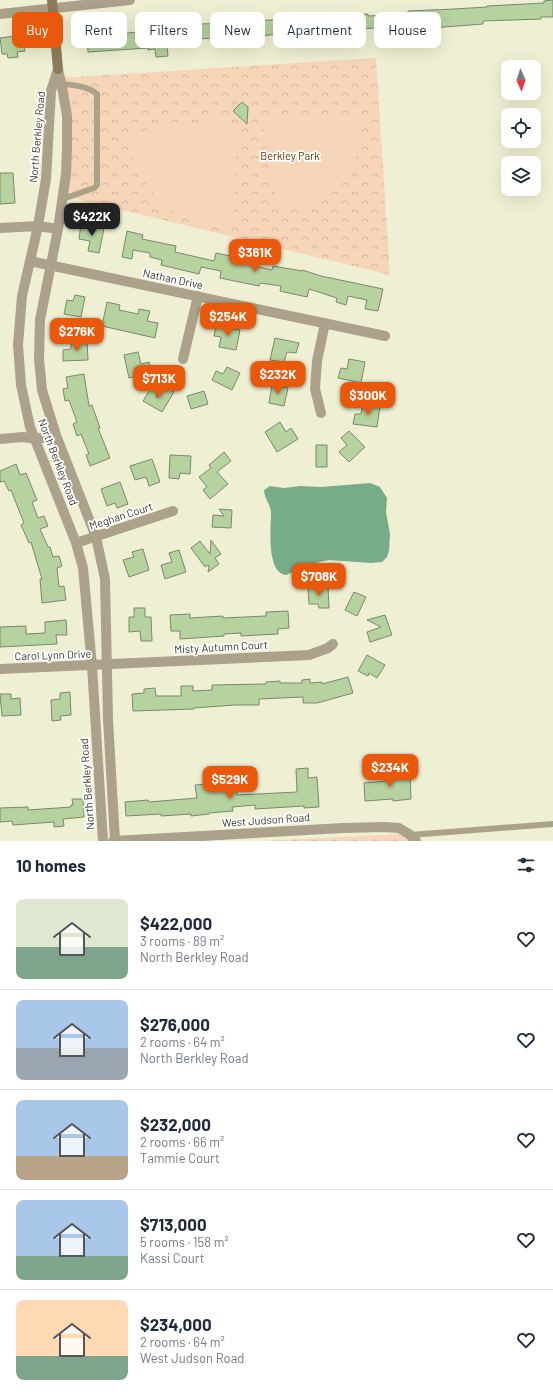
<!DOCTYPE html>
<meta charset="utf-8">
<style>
body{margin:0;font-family:Barlow,sans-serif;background:#f2f2f3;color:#1f2937;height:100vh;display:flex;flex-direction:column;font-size:15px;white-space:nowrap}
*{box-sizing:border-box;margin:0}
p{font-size:13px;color:#747a83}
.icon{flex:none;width:22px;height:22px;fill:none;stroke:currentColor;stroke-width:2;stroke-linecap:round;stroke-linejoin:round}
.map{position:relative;height:841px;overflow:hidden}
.sheet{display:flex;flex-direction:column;background:#fff;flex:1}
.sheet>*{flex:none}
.hud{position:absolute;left:12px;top:12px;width:529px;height:36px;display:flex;gap:8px}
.needle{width:26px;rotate:177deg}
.controls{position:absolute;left:501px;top:60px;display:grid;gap:8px}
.controls a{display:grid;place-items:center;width:40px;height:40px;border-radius:8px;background:#fff;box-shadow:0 4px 16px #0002;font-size:20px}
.price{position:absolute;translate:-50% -34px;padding:0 9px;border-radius:8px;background:#ea580c;color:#fff;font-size:13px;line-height:26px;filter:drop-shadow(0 1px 2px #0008)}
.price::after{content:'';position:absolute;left:50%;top:24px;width:12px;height:9px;margin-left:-6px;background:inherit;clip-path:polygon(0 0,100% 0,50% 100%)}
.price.active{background:#222;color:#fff}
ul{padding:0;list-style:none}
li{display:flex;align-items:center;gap:12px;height:100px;padding:0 16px}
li+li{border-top:1px solid #e0e1e3}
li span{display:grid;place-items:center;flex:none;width:112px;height:80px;border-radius:8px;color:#555}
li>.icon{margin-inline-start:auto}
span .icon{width:48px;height:48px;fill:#fffc;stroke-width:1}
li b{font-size:17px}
h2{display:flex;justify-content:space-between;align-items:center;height:48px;padding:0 16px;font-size:17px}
.pill{padding:0 14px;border-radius:8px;background:#fff;box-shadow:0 4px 16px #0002;font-size:14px;line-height:36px}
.pill.active{background:#ea580c;color:#fff}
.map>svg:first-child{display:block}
.park{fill:url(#park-crowns)}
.pitch{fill:#f6d5b8}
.water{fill:#78ac89}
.building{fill:#b6d29e;stroke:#7a8870}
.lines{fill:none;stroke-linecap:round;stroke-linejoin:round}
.lane{stroke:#aca18a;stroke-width:6}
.street{stroke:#aca18a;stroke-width:10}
.secondary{stroke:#8c7c5a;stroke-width:10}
.labels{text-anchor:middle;stroke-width:3.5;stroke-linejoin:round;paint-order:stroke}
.street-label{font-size:11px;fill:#38382d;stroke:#fff}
.park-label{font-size:11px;fill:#613602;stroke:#fff}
</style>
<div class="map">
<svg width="553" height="841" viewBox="0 0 553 841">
<defs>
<pattern id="park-crowns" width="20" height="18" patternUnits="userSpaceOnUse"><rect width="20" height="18" fill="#f6d5b8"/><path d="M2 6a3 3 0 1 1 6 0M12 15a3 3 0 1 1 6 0" fill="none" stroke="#d4b89e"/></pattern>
</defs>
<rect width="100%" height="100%" fill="#eff0d3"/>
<path class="park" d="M376,58L390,275L64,196L66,174L60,78Z
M403,834L410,841H260Z"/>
<path class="pitch" d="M273,115L361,120C360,178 336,204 279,213L263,127Z
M227,118L238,128L233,225C185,226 147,202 132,155C130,149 130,141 129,134Z"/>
<path class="water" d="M370,483L380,487L387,498L386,512L390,534L389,551L387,557L382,562L371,563L329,560L311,564L286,575C266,573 271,527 271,512C270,504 265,500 264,490L270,486L284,488L300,486L321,487Z"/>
<path class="building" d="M553,0V17H541V19L483,21V24L432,28L431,24L360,29L361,37L352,38L351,29L331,31L332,42L319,43L318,31L246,37V41L236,42V37L196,39V41L185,42V46L167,47L168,56L156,57L155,49L148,50V48L88,52L87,35L106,34V35L171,29L170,25L230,23L283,19V21L368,14V16L402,14L408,12V11L454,9L487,7V6L544,3V1Z
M22,35L25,51L17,52L18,57L8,58L7,54H2L0,38Z
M242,102L248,107L247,124L233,111Z
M0,173H13L15,203L0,204Z
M81,224L104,228L99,253L88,251L90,241L79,239Z
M127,231L143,235L142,239L176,246L175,252L214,261L216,253L235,257L234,261L272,270L273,266L302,271V270L321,276L383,289L378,311L365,309L367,300L348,296L346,305L336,302L337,298L309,289L307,297L280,291L281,286L260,283L259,286L220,278L221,271L201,267L199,274L161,265L162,260L150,257V253L133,250L132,259L122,257Z
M75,295L85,297L81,317L64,314L67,300L73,301Z
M107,302L120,305L119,310L138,314L139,309L150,311L147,321L158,323L155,338L102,326Z
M216,326L240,330L236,350L219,347L221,337L214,336Z
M275,338L299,343L296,353L287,352L284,362L270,360Z
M87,340L88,360L63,361V350L71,349V341Z
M138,352L141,364L149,362L152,373L129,378L124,355Z
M349,359L365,362L361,383L338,378L341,368L347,369Z
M227,367L240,373L232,390L212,380L216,371L223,374Z
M84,374L89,406L92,405L100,428H98L110,458L90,466L86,455L89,454L81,434L77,436L73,424L77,422L69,400L65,401L63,389L68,388L66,377Z
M272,385L288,388L284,406L269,403Z
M165,386L174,392L162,412L143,401L151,388L156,391L157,398Z
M204,391L208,404L191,409L187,396Z
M363,403L380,406L377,427L353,424L355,414H361Z
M280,422L286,432L291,428L298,439L277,452L265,432Z
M349,431L365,447L349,462L339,452L347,445L341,438Z
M316,445H327V467H316Z
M224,452L231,461L217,472L228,484L210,499L203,490L207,487L199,477L211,468L209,465Z
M170,455L191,456L190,474L180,473L179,479L169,478Z
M152,459L160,482L149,486L146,477L135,480L130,466Z
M16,464L20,475L26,473L37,500L32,502L38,518L44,516L48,526L40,529L48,547H50L53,557L59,556L62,566L57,568L59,587L64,586L66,600L42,603L40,579H42L31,542L29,543L21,525L24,523L11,490L9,491L4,481L0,482V471Z
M120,482L128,504L117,508L115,503L107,506L101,489Z
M219,509L232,510L231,528L212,527L213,515L224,516Z
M211,540L221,554L215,558L219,564L208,572L209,566L208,565L205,567L191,548L200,541L210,554Z
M143,549L149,570L129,577L123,560L134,557L132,552Z
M179,550L186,572L165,579L161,565L172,562L169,553Z
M328,587L329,608H319L318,604H309L308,588Z
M354,592L366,597L357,616L345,610Z
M134,608H145V617H151L152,641H141L140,631L129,632V617H134Z
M288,611L289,628L278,629V634L241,636V633L224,634V636L180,639V631H171L170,615L190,614V618L223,616V618L266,616V612Z
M385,615L392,635L370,642L367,632L381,627L367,620Z
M66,620L67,635H56L57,644L0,647V627L26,626V634L45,633V622Z
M367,655L385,665L377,678L369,673L368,676L358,671Z
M348,677L353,693L317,703H303V697L259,699V705H235L194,708V709L133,711L132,694L144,693V689L155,688L156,696H181V686H193V691L212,690V685L266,684V682L280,681V683H302V680L310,679V683L322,682V684Z
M70,692L71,715L60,716L61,720L52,721L51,700L60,699V693Z
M0,694H11V699L20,698L21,715L2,716Z
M308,768V778L317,777L319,807L304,808V806L255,809V805L232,807L233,811L209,813V814L191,816V814L161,816V814L126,816L125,802L148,800L149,802L197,798L195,785L236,782L237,795L297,792L296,769Z
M410,772L411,799L393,801V799L365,801L364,783L387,781V774Z
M72,799H83L84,817L63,819L64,826L54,827V822L13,825L12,821L0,822V808L28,807V810L71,807V805H73Z"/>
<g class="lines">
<path class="lane" d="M62,84C73,85 88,86 97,94V185L94,188L63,199
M410,835L553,824"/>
<path class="street" d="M0,14L130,0
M58,69L51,91L46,179L38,226L22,296L18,345L21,385L30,427L76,543L83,568L92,666L103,841
M58,69L62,87L67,116V147L66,174L58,229L40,320L39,359L42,390L56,435L96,537L105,579L108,719L115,841
M0,228L38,226L58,229
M30,261L385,336
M183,359L198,296
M321,413L315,389L317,361L325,323
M0,439L23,437L36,439L56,435
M76,543L173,511
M0,669L309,655L328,648L333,644
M113,841L343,828L384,827L399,828L409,834L416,841"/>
<path class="secondary" d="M52,0L58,69"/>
</g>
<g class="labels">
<g class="street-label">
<text transform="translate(37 137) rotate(-85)" y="4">North Berkley Road</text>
<text transform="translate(173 279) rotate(12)" y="4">Nathan Drive</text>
<text transform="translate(58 462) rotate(69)" y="4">North Berkley Road</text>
<text transform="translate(121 516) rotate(-18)" y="4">Meghan Court</text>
<text transform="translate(221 647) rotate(-3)" y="4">Misty Autumn Court</text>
<text transform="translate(53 655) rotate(-2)" y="4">Carol Lynn Drive</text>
<text transform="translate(87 784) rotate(-94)" y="4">North Berkley Road</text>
<text transform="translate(266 820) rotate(-4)" y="4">West Judson Road</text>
</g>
<g class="park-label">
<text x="290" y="160">Berkley Park</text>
</g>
</g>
</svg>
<div class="controls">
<a><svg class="needle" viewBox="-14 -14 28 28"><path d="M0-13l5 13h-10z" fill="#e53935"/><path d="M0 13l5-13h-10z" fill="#747a83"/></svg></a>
<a><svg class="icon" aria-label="locate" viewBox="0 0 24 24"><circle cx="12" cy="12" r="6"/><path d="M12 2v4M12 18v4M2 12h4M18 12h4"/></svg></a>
<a><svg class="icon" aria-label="layers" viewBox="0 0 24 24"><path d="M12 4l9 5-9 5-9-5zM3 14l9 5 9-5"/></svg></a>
</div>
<b class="price active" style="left:92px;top:237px">$422K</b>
<b class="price" style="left:255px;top:273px">$361K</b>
<b class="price" style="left:228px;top:337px">$254K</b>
<b class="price" style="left:77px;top:352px">$276K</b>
<b class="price" style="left:278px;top:395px">$232K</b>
<b class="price" style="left:159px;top:399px">$713K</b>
<b class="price" style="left:368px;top:416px">$300K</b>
<b class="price" style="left:319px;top:597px">$708K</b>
<b class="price" style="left:390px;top:788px">$234K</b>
<b class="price" style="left:230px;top:800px">$529K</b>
<div class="hud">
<a class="pill active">Buy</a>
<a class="pill">Rent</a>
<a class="pill">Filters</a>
<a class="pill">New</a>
<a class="pill">Apartment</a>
<a class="pill">House</a>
</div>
</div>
<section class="sheet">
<h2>10 homes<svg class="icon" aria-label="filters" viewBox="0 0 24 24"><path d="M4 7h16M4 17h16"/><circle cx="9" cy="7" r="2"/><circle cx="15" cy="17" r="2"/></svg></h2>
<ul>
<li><span style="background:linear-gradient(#dfe7d0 60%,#7fa58c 0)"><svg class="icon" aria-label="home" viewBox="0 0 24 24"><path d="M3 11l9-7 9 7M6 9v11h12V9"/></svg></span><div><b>$422,000</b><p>3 rooms · 89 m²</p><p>North Berkley Road</p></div><svg class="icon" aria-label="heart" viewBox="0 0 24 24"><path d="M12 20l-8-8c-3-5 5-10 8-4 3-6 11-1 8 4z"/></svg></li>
<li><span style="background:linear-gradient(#a9c7e8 60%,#9aa5b1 0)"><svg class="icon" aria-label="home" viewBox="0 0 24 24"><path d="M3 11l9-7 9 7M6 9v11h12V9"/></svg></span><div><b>$276,000</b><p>2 rooms · 64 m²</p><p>North Berkley Road</p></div><svg class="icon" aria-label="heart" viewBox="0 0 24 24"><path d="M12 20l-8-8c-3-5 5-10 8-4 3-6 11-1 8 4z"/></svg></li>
<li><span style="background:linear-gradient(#a9c7e8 70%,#b9a48a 0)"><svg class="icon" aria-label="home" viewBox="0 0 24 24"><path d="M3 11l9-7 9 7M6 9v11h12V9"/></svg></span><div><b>$232,000</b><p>2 rooms · 66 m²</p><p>Tammie Court</p></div><svg class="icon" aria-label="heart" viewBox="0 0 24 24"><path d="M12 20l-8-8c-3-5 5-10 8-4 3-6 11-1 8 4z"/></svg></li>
<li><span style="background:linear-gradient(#a9c7e8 70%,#7fa58c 0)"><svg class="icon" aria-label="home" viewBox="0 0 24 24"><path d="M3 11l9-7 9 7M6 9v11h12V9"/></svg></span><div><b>$713,000</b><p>5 rooms · 158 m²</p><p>Kassi Court</p></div><svg class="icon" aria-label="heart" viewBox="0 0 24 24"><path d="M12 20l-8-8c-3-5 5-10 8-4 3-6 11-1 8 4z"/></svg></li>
<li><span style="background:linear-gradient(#ffd9b3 70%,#7fa58c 0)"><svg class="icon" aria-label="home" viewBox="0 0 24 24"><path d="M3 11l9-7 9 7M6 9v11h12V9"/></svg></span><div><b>$234,000</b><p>2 rooms · 64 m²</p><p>West Judson Road</p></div><svg class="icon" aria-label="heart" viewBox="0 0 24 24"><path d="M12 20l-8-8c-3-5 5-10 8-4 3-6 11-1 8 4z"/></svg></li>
</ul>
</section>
